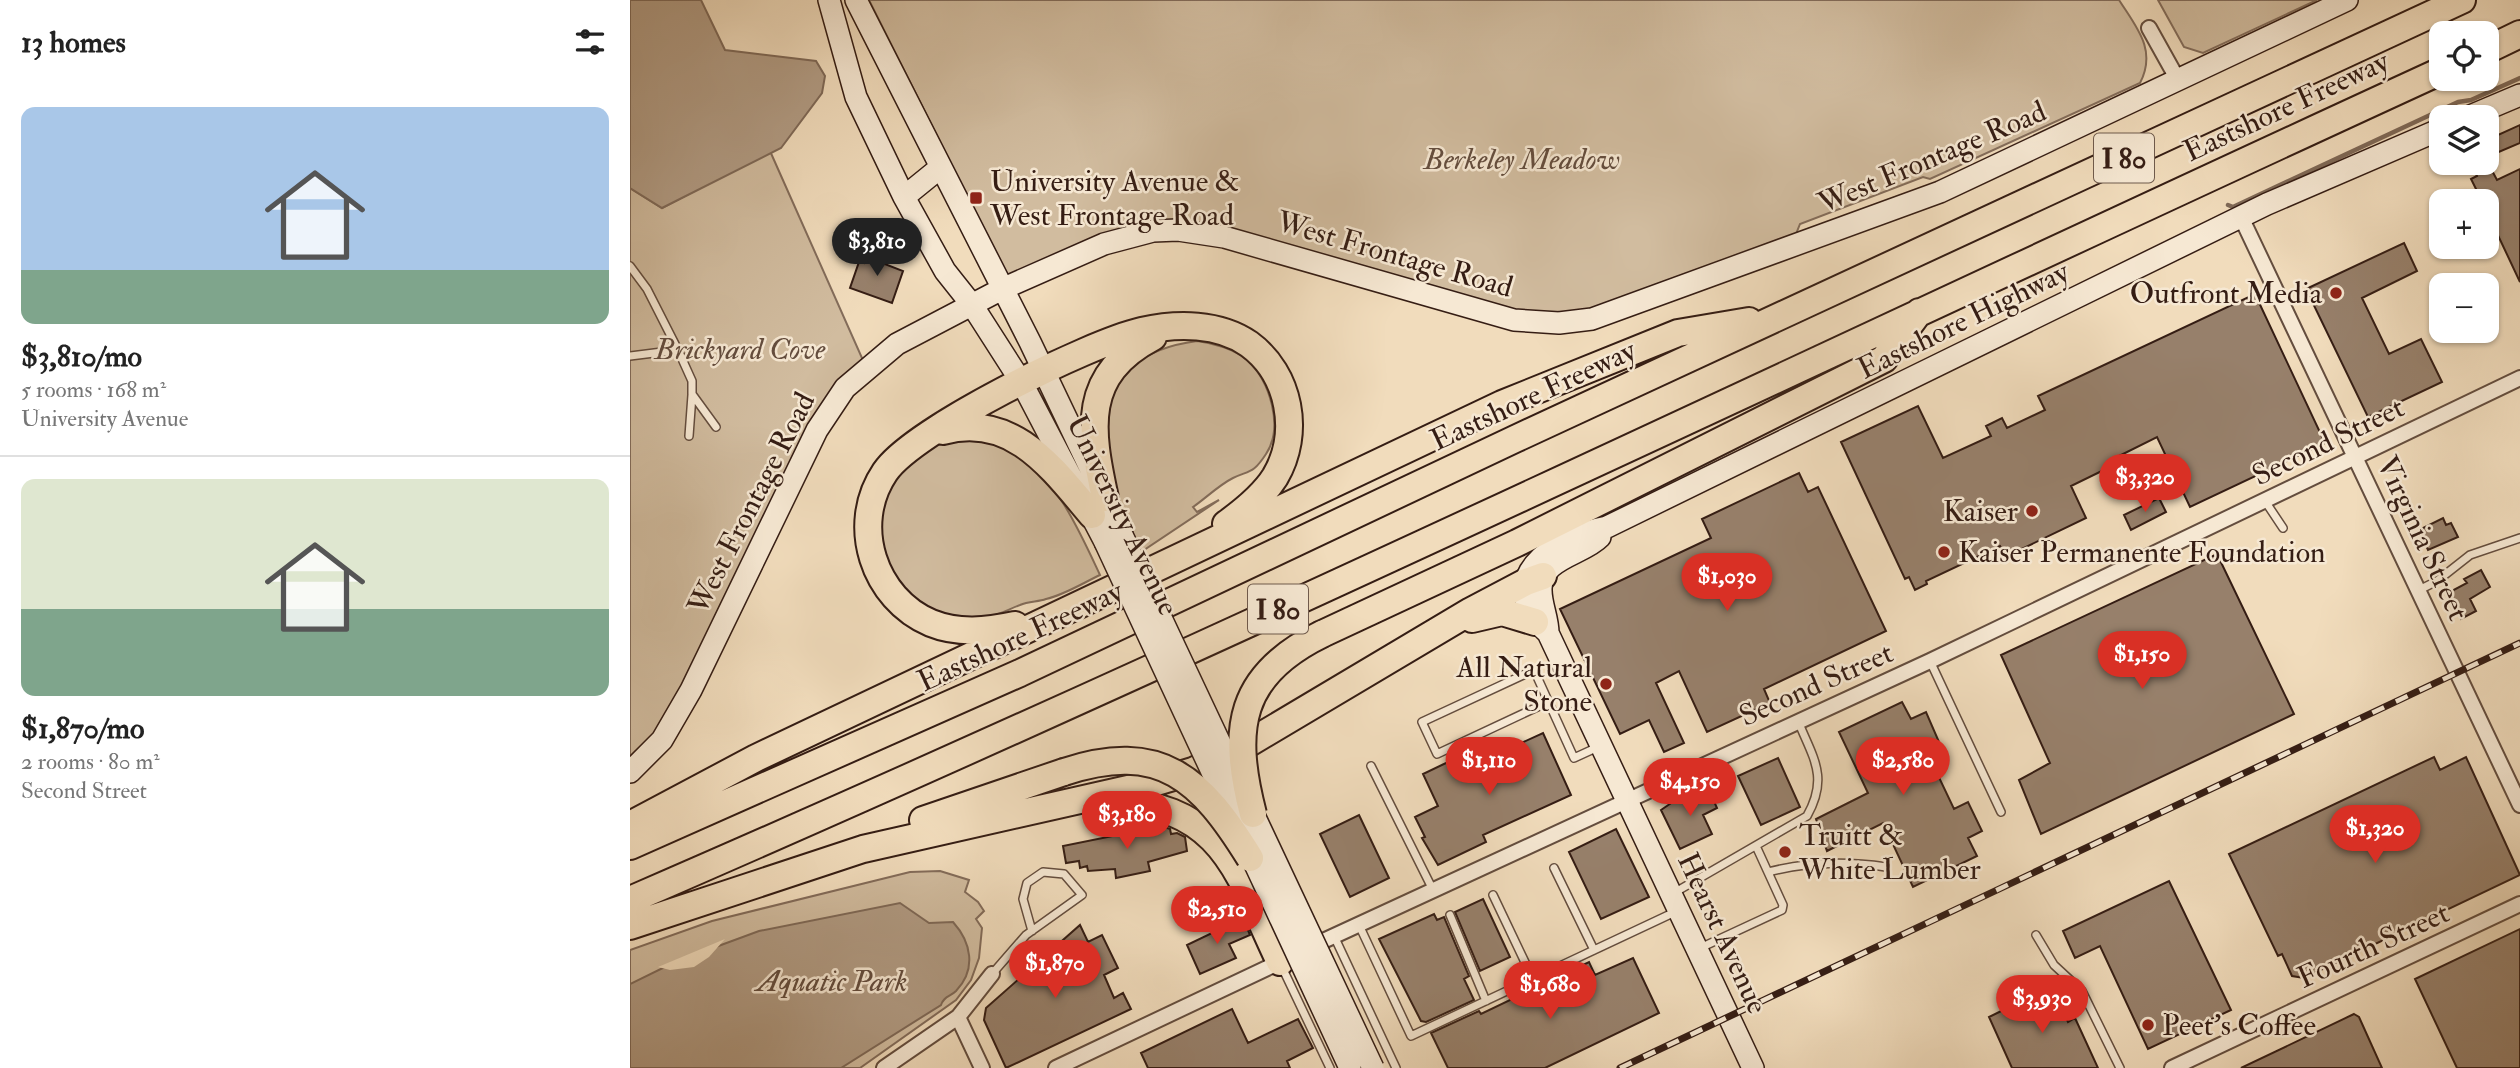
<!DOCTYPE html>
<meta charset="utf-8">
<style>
body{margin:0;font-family:"IM FELL Double Pica",serif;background:#f2f2f2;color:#222;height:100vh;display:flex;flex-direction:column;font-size:26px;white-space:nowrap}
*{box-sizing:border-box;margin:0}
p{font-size:23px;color:#767676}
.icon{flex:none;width:38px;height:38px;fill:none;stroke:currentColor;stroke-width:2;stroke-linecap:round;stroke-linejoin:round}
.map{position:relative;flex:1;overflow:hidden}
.panel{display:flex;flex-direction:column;background:#fff;width:630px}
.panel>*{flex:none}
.fabs{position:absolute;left:1799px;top:21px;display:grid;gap:14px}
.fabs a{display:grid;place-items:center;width:70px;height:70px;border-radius:14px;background:#fff;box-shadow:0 2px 5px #0004;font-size:35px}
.price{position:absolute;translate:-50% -60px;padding:0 16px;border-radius:24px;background:#d93025;color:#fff;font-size:23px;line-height:46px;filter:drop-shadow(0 2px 4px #0008)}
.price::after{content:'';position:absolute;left:50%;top:42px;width:21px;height:16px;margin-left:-10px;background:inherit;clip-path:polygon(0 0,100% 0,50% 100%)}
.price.current{background:#222;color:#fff}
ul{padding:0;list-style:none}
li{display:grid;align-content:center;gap:14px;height:371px;padding:0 21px}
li+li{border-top:2px solid #e0e0e0}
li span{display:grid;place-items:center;height:217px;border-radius:14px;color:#555}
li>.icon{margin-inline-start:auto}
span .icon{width:126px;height:126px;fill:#fffc;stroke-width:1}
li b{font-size:30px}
h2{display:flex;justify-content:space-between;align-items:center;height:84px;padding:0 21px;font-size:30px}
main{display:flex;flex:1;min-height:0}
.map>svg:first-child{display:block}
.green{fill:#d1bc9f;stroke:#836c5a;stroke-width:2}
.water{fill:#b19b83;stroke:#7f6957;stroke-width:2}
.pier{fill:#f1dcbc}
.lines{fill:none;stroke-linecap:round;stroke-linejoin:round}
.stream{stroke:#7f6957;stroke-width:4.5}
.building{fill:#97806b;stroke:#351d14;stroke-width:2}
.lane-casing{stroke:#644d3e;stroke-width:10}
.street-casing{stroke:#644d3e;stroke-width:18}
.secondary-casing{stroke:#351d14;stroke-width:24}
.highway-casing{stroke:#351d14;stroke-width:30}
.lane{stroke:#f6e8d3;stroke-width:7}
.street{stroke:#f6e8d3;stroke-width:14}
.secondary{stroke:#f6e8d3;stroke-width:21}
.highway{stroke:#f1dcbc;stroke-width:26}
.rail-casing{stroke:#351d14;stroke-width:7}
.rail{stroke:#f6e8d3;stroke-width:4.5;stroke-dasharray:13;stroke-linecap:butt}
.secondary-bridge-casing{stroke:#351d14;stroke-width:24;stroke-linecap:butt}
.highway-bridge-casing{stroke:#351d14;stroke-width:30;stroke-linecap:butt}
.secondary-bridge{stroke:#f6e8d3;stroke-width:21}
.highway-bridge{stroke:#f1dcbc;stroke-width:26}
.poi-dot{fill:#8f2418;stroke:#f6e8d3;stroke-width:2.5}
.labels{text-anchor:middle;stroke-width:5;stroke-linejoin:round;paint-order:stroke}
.shield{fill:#f6e8d3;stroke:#6f5a4d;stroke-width:2}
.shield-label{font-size:28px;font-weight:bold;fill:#351d14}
.street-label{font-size:30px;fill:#351d14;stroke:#f6e8d3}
.park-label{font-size:30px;font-style:italic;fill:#644d3e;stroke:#f6e8d3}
.poi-label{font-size:30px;fill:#351d14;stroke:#f6e8d3;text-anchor:start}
</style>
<main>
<section class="panel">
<h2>13 homes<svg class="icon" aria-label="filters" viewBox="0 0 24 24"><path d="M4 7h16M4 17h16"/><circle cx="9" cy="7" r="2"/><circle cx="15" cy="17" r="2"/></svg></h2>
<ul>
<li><span style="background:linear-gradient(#a9c7e8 75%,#7fa58c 0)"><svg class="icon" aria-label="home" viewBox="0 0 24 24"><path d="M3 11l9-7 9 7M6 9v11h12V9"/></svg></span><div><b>$3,810/mo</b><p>5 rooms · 168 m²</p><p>University Avenue</p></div></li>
<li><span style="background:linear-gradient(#dfe7d0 60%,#7fa58c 0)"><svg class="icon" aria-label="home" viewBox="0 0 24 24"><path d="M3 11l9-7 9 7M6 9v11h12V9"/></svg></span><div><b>$1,870/mo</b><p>2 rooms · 80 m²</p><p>Second Street</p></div></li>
</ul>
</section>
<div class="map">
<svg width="1890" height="1068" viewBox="0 0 1890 1068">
<rect width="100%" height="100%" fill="#f1dcbc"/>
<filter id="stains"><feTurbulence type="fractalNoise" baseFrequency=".00286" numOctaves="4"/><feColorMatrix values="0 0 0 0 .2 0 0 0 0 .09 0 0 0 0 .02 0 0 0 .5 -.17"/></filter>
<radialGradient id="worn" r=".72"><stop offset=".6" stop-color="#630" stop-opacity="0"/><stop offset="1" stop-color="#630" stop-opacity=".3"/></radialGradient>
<path class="green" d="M239,0H1489C1507,28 1527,50 1510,83L1300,179L1293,177L1170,224L1164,239L1091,267L915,323L548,230L372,289L325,172Z
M1528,0H1687L1573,53L1554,47Z
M140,151L236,367L225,377L61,690L0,772V188L32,208Z
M567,341C583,343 604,349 617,360C640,381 654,427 636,454C623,474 620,470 603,478C589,485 576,498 563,507L567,512L589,500L511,552C470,467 440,358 567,341Z
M351,439C361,442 374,443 382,449C428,481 447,526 470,575C453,583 434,595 416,599C408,602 399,601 390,605C372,612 362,619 340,619C241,616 216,480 308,444C320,439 338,440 351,439Z
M310,871L339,880L335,892L348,902L354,911L346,919L352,928L349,958L341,980L326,1000L230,1068H0V950L82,921L280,872Z"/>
<path class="water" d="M0,0H71L95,50L186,61L195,76L192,93L151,148L32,208L0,188Z
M270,903L299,923L323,922C341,942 347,969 326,991C320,997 314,996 311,1005L211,1068H0V984L45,962L129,931Z"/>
<path class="pier" d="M95,939L79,957L64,967L40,970L28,967Z"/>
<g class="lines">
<path class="stream" d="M1598,205L1603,207L1828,102L1841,100L1890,78"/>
</g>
<path class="building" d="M1890,125V143L1857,157V140Z
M1841,163H1858L1867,180L1890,169V282L1857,212V201H1852L1841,179L1847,176Z
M1774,243L1787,271L1732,298L1759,354L1791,339L1812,382L1738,417L1676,289Z
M239,252L254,258L252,263L273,271L262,303L220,288L229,262L234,263Z
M1625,294L1695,443L1560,507L1527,437L1483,459L1482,466L1441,486L1456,518L1375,557L1370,546L1296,581L1297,584L1285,590L1279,577L1275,579L1211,442L1288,406L1313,458L1361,436L1356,426L1372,418L1377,428L1415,410L1408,396Z
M1169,473L1178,492L1188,487L1256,631L1134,689L1140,703L1077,732L1049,671L1026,683L1054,743L1034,752L1019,720L990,734L930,609L1081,538L1072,519Z
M1529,498L1536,512L1501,530L1494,515Z
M1813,518L1816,525L1821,523L1828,537L1798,550L1789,530Z
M1587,554L1664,714L1411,834L1389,780L1420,763L1371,655Z
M1851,570L1860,587L1840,599L1846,611L1831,619L1818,593L1837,583L1834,579Z
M1272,702L1281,719L1296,712L1309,742L1295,748L1324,809L1338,802L1352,831L1338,838L1347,856L1283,887L1253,823L1197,851L1186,819L1238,793L1209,732Z
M913,733L941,795L853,835L856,842L808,865L792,838L795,837L785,817L808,806L793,774L818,762L824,774Z
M1804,757L1810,770L1836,757L1890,875L1674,978L1662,976L1652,954L1648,956L1599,854Z
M1148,758L1170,807L1131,825L1108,776Z
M1078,788L1087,808L1073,815L1082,834L1050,849L1031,810L1053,795L1054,799Z
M729,815L759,878L720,897L690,834Z
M532,826L540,829L541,834L547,833L555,837L557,851L518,862L520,871L486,878L485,869L458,871L457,866L450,868L449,861L436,863L433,846Z
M986,829L1019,897L971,919L939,852Z
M1539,881L1601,1010L1518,1049L1470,946L1445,958L1433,931Z
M853,899L880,957L850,971L825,912Z
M804,914L807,920L814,917L839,976L834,979L844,1000L796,1022L791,1021L749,939Z
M613,918L620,935L599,944L606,958L570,974L557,945Z
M450,925L458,942L472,935L488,968L474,975L484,998L493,993L501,1009L376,1068L354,1020L356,1008Z
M1890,929V1068H1827L1785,979Z
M1003,958L1029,1013L915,1068H818L801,1033L849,1011L851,1014L959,962L965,975Z
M1422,986L1438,1022L1445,1018L1468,1068H1382L1359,1017Z
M602,1009L618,1043L668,1019L683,1048L657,1061L660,1068H518L511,1053Z
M1724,1014L1729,1017L1752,1068H1611Z"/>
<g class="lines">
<defs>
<path id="lane" d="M0,266L17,289L48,350
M0,356L48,350L62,381V394L86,427
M59,436L62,395
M1635,501L1653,528
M1789,590L1807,581L1840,555L1890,538
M1300,661L1371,812
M918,702L807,754L792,722L904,670L944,758L968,747
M741,766L803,890
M924,868L964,950
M1138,872C1177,862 1216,861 1256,867
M1042,894L1177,816C1199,777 1183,758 1168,721
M863,895L903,979
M820,915L856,1001
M729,925L781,1036L1045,912
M1406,935L1424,965L1452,991L1490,1068
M704,936L766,1068
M1068,949L1152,910L1153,905L1126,846
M651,965L700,1068
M362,974L396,935L452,895L434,874L413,872L397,883L393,899L402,931"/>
<path id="street" d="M1519,28L1548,80
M1612,219L1890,805
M678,948L1300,661L1890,378
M328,1017L352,1068
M254,1068L328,1017L362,974
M426,1068L654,960
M1542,1068L1890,904"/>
<path id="secondary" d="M199,0L226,97L274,197L315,271L342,305L392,383L475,542
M226,0L400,342L492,535
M1838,117L1890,95
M274,197L311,167
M918,633C918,618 911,605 911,590C910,558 953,555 970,537
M0,772L32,740L61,690L187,430L215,388L267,344L372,289L474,244L523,231L548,230L594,237L884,320L929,323L962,319L1310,192L1717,0
M1123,1068L918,633C859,580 923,537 977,527L1637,204L1811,129"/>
<path id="highway" d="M1857,50L1890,34
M313,431C383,412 422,468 462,515
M475,498C460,429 451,375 523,337
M842,619L872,612L905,622
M385,625C357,631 328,634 301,623C244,599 219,525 255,472C283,430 459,343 512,331C547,323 589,323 619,344C660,374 671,433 645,477C633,496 614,511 596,524
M692,634L887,543L1254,359L1289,312
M481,800C595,807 607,872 650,962
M293,820L434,772
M0,825L126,758L872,404L1048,333L1119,321
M0,846L390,673L885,439L1832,0
M0,900C609,636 1208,348 1811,71
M0,926L233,849L516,785L563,771L609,749L841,611L896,582L913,576"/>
</defs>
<use href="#lane" class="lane-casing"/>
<use href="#street" class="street-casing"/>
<use href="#secondary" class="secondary-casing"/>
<use href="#highway" class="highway-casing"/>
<use href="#lane" class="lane"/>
<use href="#street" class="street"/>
<use href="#secondary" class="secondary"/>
<use href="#highway" class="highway"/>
<defs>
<path id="rail" d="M990,1068L1890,643"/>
</defs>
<use href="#rail" class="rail-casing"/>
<use href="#rail" class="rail"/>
<defs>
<path id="secondary-bridge" d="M492,535L743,1068
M475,542L720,1068"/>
<path id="highway-bridge" d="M434,772C531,740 571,779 620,858
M623,814C601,729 608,675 692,634"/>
</defs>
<use href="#secondary-bridge" class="secondary-bridge-casing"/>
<use href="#highway-bridge" class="highway-bridge-casing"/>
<use href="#secondary-bridge" class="secondary-bridge"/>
<use href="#highway-bridge" class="highway-bridge"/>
</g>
<g class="poi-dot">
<rect x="339" y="191" width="14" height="14" rx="3.5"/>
<circle cx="1706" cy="293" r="7"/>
<circle cx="1402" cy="511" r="7"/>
<circle cx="1314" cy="552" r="7"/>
<circle cx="976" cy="684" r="7"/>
<circle cx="1155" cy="852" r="7"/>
<circle cx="1518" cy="1025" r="7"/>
</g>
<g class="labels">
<g class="shield">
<rect x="1464" y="133.5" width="60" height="49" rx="5"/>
<rect x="618" y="584.5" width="60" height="49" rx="5"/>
</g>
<g class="shield-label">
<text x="1494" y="168">I 80</text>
<text x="648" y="619">I 80</text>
</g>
<g class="street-label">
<text transform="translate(1656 106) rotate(-25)" y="10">Eastshore Freeway</text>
<text transform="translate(1302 157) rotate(-23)" y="10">West Frontage Road</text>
<text transform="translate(765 254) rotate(16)" y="10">West Frontage Road</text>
<text transform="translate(1333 320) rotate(-26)" y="10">Eastshore Highway</text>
<text transform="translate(903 395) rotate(-25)" y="10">Eastshore Freeway</text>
<text transform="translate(1698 441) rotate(-26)" y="10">Second Street</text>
<text transform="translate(121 503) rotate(-63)" y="10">West Frontage Road</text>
<text transform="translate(493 515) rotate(64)" y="10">University Avenue</text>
<text transform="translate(1793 538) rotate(65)" y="10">Virginia Street</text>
<text transform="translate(390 636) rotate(-25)" y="10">Eastshore Freeway</text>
<text transform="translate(1186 684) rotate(-24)" y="10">Second Street</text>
<text transform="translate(1093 933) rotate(65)" y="10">Hearst Avenue</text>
<text transform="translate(1743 945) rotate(-25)" y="10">Fourth Street</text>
</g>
<g class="park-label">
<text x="892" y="169">Berkeley Meadow</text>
<text x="110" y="359">Brickyard Cove</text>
<text x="202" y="991">Aquatic Park</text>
</g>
<g class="poi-label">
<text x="360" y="191">University Avenue &amp;<tspan x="360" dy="34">West Frontage Road</tspan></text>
<text x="1692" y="303" text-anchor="end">Outfront Media</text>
<text x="1388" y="521" text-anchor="end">Kaiser</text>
<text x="1328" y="562">Kaiser Permanente Foundation</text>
<text x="962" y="677" text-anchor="end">All Natural<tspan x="962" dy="34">Stone</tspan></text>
<text x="1169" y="845">Truitt &amp;<tspan x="1169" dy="34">White Lumber</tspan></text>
<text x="1532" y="1035">Peet's Coffee</text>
</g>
</g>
<rect width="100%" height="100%" filter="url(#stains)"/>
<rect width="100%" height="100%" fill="url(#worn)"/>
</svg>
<div class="fabs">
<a><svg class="icon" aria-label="locate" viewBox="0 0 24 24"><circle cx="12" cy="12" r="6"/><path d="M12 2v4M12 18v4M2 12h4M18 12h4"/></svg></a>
<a><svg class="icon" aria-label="layers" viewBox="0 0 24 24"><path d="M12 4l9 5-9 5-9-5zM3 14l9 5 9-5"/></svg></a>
<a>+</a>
<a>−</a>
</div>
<b class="price current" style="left:247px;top:278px">$3,810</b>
<b class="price" style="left:1515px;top:514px">$3,320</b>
<b class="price" style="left:1097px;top:613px">$1,030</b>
<b class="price" style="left:1512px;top:691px">$1,150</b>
<b class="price" style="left:859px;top:797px">$1,110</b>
<b class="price" style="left:1273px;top:797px">$2,580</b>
<b class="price" style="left:1060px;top:818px">$4,150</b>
<b class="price" style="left:497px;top:851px">$3,180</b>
<b class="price" style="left:1745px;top:865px">$1,320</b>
<b class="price" style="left:587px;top:946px">$2,510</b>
<b class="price" style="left:425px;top:1000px">$1,870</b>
<b class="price" style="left:920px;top:1021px">$1,680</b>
<b class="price" style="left:1412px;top:1035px">$3,930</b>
</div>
</main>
